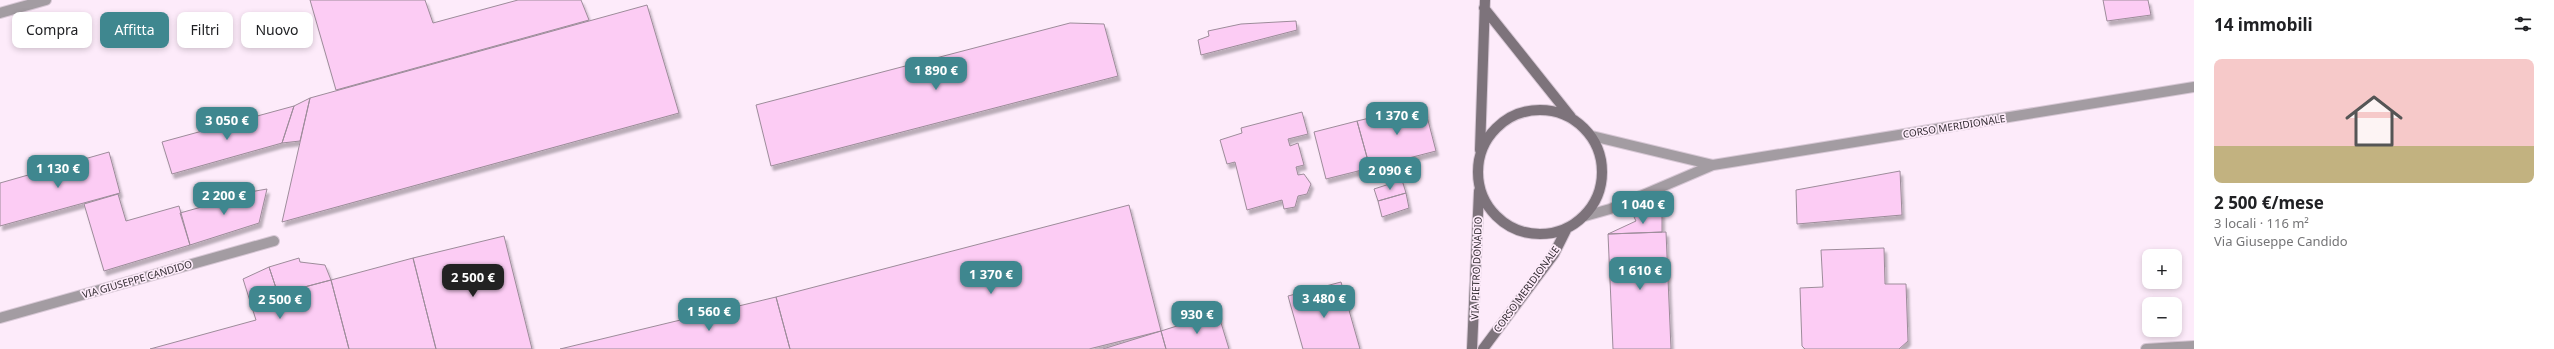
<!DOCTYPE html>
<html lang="it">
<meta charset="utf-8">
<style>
body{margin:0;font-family:"Noto Sans",sans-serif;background:#f6f6f6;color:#202124;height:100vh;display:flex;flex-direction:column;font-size:15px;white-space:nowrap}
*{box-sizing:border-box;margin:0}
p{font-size:13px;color:#757577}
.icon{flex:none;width:22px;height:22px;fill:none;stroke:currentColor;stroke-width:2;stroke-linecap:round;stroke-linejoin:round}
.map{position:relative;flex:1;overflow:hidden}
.details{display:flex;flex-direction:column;background:#fff;width:360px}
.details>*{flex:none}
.guide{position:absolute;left:12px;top:12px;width:380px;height:36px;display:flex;gap:8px}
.fabs{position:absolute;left:2142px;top:249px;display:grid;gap:8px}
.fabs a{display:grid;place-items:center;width:40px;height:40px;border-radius:8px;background:#fff;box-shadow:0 2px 6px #0003;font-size:20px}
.price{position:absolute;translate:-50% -34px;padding:0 9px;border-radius:8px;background:#3f878f;color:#fff;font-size:13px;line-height:26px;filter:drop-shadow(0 1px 2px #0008)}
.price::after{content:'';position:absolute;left:50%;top:24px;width:12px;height:9px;margin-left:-6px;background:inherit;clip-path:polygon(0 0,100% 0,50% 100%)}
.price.active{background:#222;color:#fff}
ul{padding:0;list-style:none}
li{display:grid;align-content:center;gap:8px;height:212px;padding:0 20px}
li span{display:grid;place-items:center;height:124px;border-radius:8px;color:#555}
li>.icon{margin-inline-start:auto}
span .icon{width:72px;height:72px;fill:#fffc;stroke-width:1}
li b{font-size:17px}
h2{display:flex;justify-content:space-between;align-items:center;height:48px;padding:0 20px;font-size:17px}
.chip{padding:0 14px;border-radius:8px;background:#fff;box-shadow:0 2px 6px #0003;font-size:14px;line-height:36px}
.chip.active{background:#3f878f;color:#fff}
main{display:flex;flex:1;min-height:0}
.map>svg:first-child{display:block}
.building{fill:#fcccf4;stroke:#9d8c9a;filter:url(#shadow)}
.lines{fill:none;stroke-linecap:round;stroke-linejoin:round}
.service-casing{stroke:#d8c8d6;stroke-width:12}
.minor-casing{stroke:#d8c8d6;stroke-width:12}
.tertiary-casing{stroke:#d8c8d6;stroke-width:12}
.secondary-casing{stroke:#d8c8d6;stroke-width:12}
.service{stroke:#a39ca2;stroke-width:10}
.minor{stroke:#a39ca2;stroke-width:10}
.tertiary{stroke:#a39ca2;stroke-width:10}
.secondary{stroke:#7d737b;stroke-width:10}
.labels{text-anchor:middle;stroke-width:3.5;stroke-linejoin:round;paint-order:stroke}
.street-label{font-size:10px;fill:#312a30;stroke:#fdebfa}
</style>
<main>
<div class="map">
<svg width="2194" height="349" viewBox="0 0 2194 349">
<defs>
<filter id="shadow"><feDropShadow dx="2.5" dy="4.5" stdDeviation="1" flood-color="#0004"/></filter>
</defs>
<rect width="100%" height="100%" fill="#fdebfa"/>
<path class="building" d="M310,0H425L433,23L518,0H581L589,20L336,90Z
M2103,0H2148L2151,15L2107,21Z
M647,5L679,113L282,222L310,98Z
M1296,21L1297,30L1201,55L1198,40L1209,36L1208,31L1241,24Z
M1070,23L1104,24L1118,76L771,166L756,105Z
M310,98L300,141L282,143L294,106Z
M1424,105L1436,151L1370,168L1357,121Z
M294,106L282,143L172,174L162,142Z
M1302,112L1308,134L1288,139L1290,146L1298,143L1304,165L1296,167L1298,175L1304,174L1311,184L1307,194L1298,196L1295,207L1284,209L1282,200L1247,210L1235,162L1227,164L1220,140L1242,133L1241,128Z
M1357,121L1370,168L1326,179L1314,132Z
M109,152L120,193L0,226V183Z
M1900,171L1902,215L1797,224L1796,190Z
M1402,180L1406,193L1378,201L1374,189Z
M267,189L259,223L190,245L180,213L223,201L221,197Z
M1406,193L1409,208L1382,217L1378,201Z
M118,194L126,221L179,206L190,245L104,271L84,204Z
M1129,205L1161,331L1089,349H790L776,297Z
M1662,212V232L1608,234L1636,221L1634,217Z
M1666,232L1671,349H1613L1608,234Z
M504,236L532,349H436L413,258Z
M1884,248L1885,284H1906L1908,341L1899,349H1805L1802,346L1800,288L1823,287L1821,250Z
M299,258L300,262L325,265L331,280L278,294L269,267Z
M413,258L436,349H349L331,280Z
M269,267L278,294L331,280L349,349H150L256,320L243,279Z
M1341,282L1360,349H1303L1288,296Z
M776,297L790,349H560Z
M1218,313L1229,349H1166L1161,331Z
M1161,331L1166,349H1103Z"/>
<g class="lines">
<defs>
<path id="service" d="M2146,349L2194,346"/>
<path id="minor" d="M0,13L46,0
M0,318L274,241"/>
<path id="tertiary" d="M1592,136L1713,165
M1585,216L1610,209L1713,165L2194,87"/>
<path id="secondary" d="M1484,8L1571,117
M1478 172a62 62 0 1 1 124 0a62 62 0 1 1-124 0Z
M1480,150L1485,0
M1472,349L1479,191
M1483,349L1554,254L1567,228"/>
</defs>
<use href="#service" class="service-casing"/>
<use href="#minor" class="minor-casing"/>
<use href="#tertiary" class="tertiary-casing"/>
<use href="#secondary" class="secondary-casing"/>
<use href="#service" class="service"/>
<use href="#minor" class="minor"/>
<use href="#tertiary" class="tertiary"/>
<use href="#secondary" class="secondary"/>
</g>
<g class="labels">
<g class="street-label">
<text transform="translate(1954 126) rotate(-9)" y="4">CORSO MERIDIONALE</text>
<text transform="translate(1476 268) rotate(-88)" y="4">VIA PIETRO DONADIO</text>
<text transform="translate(137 279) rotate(-16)" y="4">VIA GIUSEPPE CANDIDO</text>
<text transform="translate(1526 289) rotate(-54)" y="4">CORSO MERIDIONALE</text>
</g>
</g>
</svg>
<div class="fabs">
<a>+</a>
<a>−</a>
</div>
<b class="price" style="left:936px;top:91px">1 890 €</b>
<b class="price" style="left:1397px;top:136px">1 370 €</b>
<b class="price" style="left:227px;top:141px">3 050 €</b>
<b class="price" style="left:58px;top:189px">1 130 €</b>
<b class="price" style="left:1390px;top:191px">2 090 €</b>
<b class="price" style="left:224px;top:216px">2 200 €</b>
<b class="price" style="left:1643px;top:225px">1 040 €</b>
<b class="price" style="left:1640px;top:291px">1 610 €</b>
<b class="price" style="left:991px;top:295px">1 370 €</b>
<b class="price active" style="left:473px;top:298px">2 500 €</b>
<b class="price" style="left:1324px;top:319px">3 480 €</b>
<b class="price" style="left:280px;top:320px">2 500 €</b>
<b class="price" style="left:709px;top:332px">1 560 €</b>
<b class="price" style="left:1197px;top:335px">930 €</b>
<div class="guide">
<a class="chip">Compra</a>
<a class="chip active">Affitta</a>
<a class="chip">Filtri</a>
<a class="chip">Nuovo</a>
</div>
</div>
<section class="details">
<h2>14 immobili<svg class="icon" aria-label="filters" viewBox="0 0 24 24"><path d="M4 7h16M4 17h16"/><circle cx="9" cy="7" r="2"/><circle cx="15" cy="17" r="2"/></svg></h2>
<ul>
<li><span style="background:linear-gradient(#f6c9c9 70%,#c2b280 0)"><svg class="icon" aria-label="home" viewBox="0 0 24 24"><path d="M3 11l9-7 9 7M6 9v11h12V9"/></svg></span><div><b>2 500 €/mese</b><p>3 locali · 116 m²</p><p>Via Giuseppe Candido</p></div></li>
</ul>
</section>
</main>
